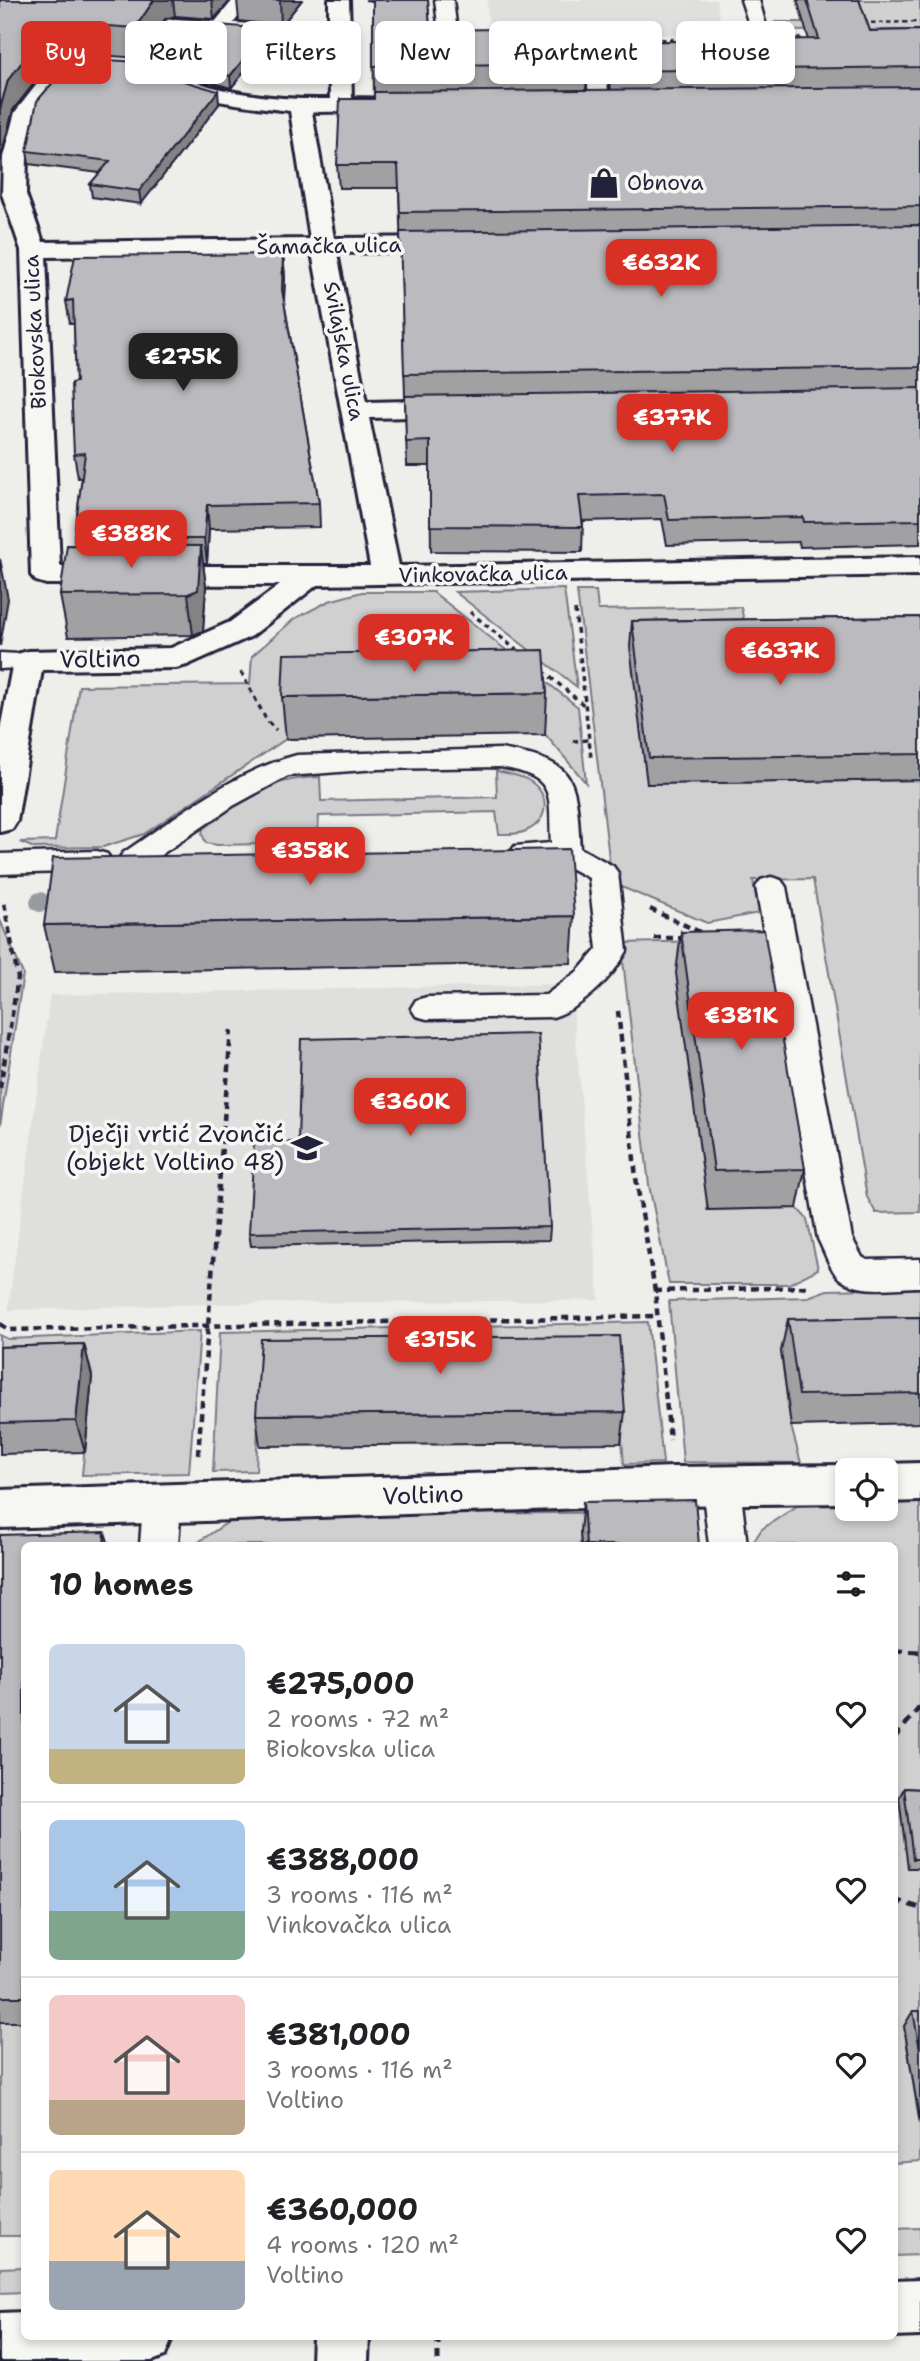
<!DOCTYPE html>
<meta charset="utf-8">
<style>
body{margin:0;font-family:"Shantell Sans",sans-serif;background:#f6f6f6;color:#202124;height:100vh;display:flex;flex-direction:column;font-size:26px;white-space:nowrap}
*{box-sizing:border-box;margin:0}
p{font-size:23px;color:#757577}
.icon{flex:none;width:38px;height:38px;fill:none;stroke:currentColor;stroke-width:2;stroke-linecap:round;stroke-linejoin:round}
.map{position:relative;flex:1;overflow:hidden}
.panel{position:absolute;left:21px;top:1542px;width:877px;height:798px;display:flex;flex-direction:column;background:#fff;border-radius:10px;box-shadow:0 4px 10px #0003}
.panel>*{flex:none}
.top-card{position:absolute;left:21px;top:21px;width:878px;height:63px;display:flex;gap:14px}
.fabs{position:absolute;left:835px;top:1458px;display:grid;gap:14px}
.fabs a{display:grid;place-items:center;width:63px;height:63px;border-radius:10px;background:#fff;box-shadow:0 4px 10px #0003;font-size:35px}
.price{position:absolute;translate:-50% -60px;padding:0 16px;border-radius:14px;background:#d93025;color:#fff;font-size:23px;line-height:46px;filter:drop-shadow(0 2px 4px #0008)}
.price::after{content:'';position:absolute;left:50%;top:42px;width:21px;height:16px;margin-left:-10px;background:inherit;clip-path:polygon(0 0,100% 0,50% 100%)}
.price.selected{background:#222;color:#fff}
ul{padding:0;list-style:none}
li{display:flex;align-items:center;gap:21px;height:175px;padding:0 28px}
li+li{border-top:2px solid #e0e0e0}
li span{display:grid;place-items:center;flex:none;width:196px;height:140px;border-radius:10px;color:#555}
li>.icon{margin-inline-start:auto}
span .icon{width:84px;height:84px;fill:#fffc;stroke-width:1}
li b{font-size:30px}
h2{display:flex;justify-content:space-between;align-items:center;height:84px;padding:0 28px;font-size:30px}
.pill{padding:0 24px;border-radius:10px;background:#fff;box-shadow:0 4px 10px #0003;font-size:24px;line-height:63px}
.pill.selected{background:#d93025;color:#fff}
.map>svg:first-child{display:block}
.built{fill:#dfdfde}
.green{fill:#d0d0d1;stroke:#797986;stroke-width:2}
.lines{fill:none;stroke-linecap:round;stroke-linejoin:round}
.lane-casing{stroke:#22223b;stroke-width:5}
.street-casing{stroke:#22223b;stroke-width:6}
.path-far3{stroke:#22223b;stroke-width:2.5;stroke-dasharray:4.5 3.5;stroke-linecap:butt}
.path-far2{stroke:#22223b;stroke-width:3.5;stroke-dasharray:5 4.5;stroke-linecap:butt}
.path-far1{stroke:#22223b;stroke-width:4.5;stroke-dasharray:7 5;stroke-linecap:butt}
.path{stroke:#22223b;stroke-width:5;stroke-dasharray:9 7;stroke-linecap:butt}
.lane{fill:#f6f6f2;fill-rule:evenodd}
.street{fill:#f6f6f2;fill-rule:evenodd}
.tree{fill:#9a9aa3}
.wall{fill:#a1a1a4;stroke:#22223b;stroke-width:2}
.shaded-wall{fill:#838386;stroke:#22223b;stroke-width:2}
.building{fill:#bbbbbf;stroke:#22223b;stroke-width:2}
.labels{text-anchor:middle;stroke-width:7;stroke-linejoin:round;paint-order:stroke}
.far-poi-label{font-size:21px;fill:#22223b;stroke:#f6f6f2;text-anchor:start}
.far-street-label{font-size:21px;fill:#22223b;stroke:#f6f6f2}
.street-label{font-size:24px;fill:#22223b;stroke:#f6f6f2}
.poi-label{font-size:24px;fill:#22223b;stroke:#f6f6f2;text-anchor:end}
</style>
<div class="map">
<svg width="920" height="2361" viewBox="0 0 920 2361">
<rect width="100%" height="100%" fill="#eeeeeb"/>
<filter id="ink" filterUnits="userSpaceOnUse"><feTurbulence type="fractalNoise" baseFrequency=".0143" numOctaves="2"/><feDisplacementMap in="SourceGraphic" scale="14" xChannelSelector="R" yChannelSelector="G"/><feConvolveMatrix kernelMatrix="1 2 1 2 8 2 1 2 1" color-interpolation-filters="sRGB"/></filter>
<g filter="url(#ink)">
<path class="built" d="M487,0H716L723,34L489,37Z
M571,984L599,1300L209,1304L8,1310L50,995Z"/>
<path class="green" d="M848,0H920V30L777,31L775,22H855Z
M564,589L577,687L455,592Z
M577,591H596L598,610L741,607L749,646L647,784L920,780V1212L876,1213L867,1197L813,879L753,880L759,913L707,923L612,883Z
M362,592H433L578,707L586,783L545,734L286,739L144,834L103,847L34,848L20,842L55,841L79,686L250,684L252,656L294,619L329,601Z
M496,771C507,773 519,775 528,780C551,793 550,821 526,831C517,835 508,834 499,834L496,812L319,816L317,843L217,845L206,843L202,834L203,829C246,799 265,778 320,777L321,801L497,797Z
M0,920L23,974L0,1126Z
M705,941L707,1210L797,1208L807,1219L818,1269L789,1284H669L649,1185L621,943Z
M920,1288V1348L781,1351L791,1426L801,1463L683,1462L669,1301L808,1297L827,1290Z
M648,1322L663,1463L624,1464L616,1367L260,1375L256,1471L213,1472L220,1332Z
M200,1331L189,1473L82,1475L92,1376L0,1378V1335L8,1339Z
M920,1501V2026L904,2027L920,2124V2161L894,2163V1545H751L762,1529L797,1506L847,1504V1508H886V1503Z
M663,1512L580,1532L581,1545H198L200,1541L237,1516Z
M0,2022H24V2236H0Z
M920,2228V2255L894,2256V2229Z
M24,2267V2292L0,2293V2268Z"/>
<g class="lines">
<defs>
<path id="lane" d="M233,0H252L226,32H212L210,28Z
M435,0H453L457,32L455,36L448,38L439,32Z
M741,0H759L766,26L763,30H751Z
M592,34L601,40L610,104L600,110L590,104L583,40Z
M0,653L37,655L41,661L37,667L0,669Z
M500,749C577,762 576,775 580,848L613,866L618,873L627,951C612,978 583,1008 553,1017L427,1019L416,1016L411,1008L416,1000L427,997L546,995L578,971L597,949L589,878L561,863H525L515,860L510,853L515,846L551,843C549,793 557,777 500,767L377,769L288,776L233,806L143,867L133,870L123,867L118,860L123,853C178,816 232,772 297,755Z
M97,851L107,854L112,861L107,868L97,871L0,874V854Z
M771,877L781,880L786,887L852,1238L862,1257L867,1260L920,1259V1287C896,1287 859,1295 839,1278C830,1270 824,1250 818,1239L756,887L761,880Z
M721,1470L734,1474L740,1486L747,1545H709L702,1486L708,1474Z
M162,1487L175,1492L181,1504L178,1545H140L143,1504L149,1492Z"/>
<path id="street" d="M329,0H349L352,98L399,99L402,104L399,109L391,111L312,112L334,238L454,237L463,239L466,244L463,249L454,251L337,253L366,402L456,400L466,402L469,408L466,414L456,416L369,418L399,566L920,557V575L317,585L252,636L187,665L176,668L42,670L17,821L12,829L0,832V730L13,661L17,654L28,651L171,648L230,622L280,585L46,584L36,581L31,575L21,250L2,194L3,157L15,112L52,65H68L71,70L37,113L27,157L26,194L43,242L310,239L290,111C239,105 191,100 145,77L139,62L167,20L175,19L252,24L329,36ZM181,32L252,36L329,49L330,99C274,100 213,94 163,68L161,62ZM312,253L370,566H60L46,257Z
M920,1463V1501L886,1502V1470H871L886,1464Z
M847,1465L861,1470H847V1503L674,1505L0,1528V1490L674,1467Z
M920,2280V2336L894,2337L893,2336L894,2281Z
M24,2312V2336H173L165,2356L152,2361H0V2313Z
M313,2336H369L368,2361H312Z"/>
</defs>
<use href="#lane" class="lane-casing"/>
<use href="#street" class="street-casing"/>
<path class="path-far3" d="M863,23L920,22
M790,36L809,41
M629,40L722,38"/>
<path class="path-far2" d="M575,610L591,758
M470,612L520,653
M543,671L585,706
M241,672L267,721L276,730
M573,741L589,740"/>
<path class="path-far1" d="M650,909L702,933
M654,938H684
M618,1011L636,1178L655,1291L670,1440
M0,1088L18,978L4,903
M655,1291L808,1287
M0,1324L10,1330L657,1316
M198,1455L231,1030"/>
<path class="path" d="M894,1651L920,1652
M894,1738L920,1707
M894,1900L920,1908
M438,2336V2361"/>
<use href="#lane" class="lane"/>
<use href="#street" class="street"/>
</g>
<circle class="tree" cx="40" cy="902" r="10"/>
<path class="wall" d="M0,0H231L214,19L175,16L165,19L139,58L71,53L50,63L13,110L0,160Z
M237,0H302L281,26L239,21Z
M365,0H428L430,30L576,35L588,63L586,90H611L607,65L608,42L809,40L797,0H859L870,31L920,30V544L800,547L799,542L667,545L662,519L583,521L582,552L431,551L430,466H407L399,188H339L337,165L374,99L373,1Z
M268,29L269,42L231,88L183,74L165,66L163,50Z
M142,67L219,104L141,204L92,197L90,184L100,173L29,164L27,151Z
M283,254L285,278L284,302L319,503L320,527L209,529L207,563H203L206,587L203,631L193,635L68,637L60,595L75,545L74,539L82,478H78L74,454L76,382L74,324H70L66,301Z
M920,617V780L647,784L630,647L632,621Z
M547,693L545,735L286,739L282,697Z
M574,916L571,963L55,972L44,925Z
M681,932L805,1169L797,1208L708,1210L676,973Z
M298,1142L550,1227L549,1240L251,1246L249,1233Z
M920,1317V1423L791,1426L781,1351L788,1319Z
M84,1344L92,1376L85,1452L0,1454V1347Z
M625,1412L621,1443L260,1446L256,1415Z
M583,1502L699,1545H581L580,1531Z
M0,1535L24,1545V2022H0Z
M904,1788L920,1789V1868H908L899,1798Z
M913,2011H920V2124L904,2026Z"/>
<path class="shaded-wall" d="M154,0H173L175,16L165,19L139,58L135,28Z
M212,0H231L214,19Z
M280,0H302L281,26Z
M67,23L71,53L50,63L13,110L0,160V109L8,80L45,33Z
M268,29L269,42L231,88L230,76Z
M218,91L219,104L141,204L139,191Z
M283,254L285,278L283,313L282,290Z
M207,505L209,529L207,563L204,539Z
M201,546L206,587L203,631L193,635L188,594Z
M0,559L8,599L0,646Z
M84,1344L92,1376L85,1452L76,1421Z
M105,1532L109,1545H104Z"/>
<path class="building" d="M0,0H154L135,28L67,23L45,33L8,80L0,109Z
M373,0H428L430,30L575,28L576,35H584L588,63L373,66Z
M807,0H859L870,31L920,30V67L612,71L608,42L819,39Z
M181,22L268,29L230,76L182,62L164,53L163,50Z
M74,58L140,62L142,67L160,74L218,91L139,191L90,184L110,161L27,151L37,101Z
M920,87V206L400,212L398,165H337L340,99H374V92Z
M920,225V367L404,374L400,232Z
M283,254L282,290L319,503L207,505L204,539H74L85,453L74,454L71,383L76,382L73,300L66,301L75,256Z
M920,388V520L804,522L803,517L669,520L664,494L579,496L583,527L430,526V441L406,442L405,396Z
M67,545L201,546L198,590L188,594L60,595Z
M920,617V754L649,758L632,621Z
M544,650L547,693L282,697L284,654Z
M569,849L574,916L44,925L53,858Z
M764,930L805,1169L714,1171L681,932Z
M538,1034L550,1227L249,1233L254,1143L298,1142L301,1039Z
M920,1317V1393L799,1395L788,1319Z
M619,1336L625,1412L256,1415L261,1339Z
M84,1344L76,1421L0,1423V1347Z
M695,1500L699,1545H586L583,1502Z
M105,1532L104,1545H24V1997H0V1535Z
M904,1788L920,1789V1859H913Z
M913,2011H920V2050Z"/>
</g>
<defs>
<symbol id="shop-bare" viewBox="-9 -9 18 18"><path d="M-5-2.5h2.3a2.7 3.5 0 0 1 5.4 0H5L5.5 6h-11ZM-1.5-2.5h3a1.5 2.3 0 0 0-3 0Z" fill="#22223b" stroke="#f6f6f2" stroke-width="2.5" paint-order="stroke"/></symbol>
<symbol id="school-bare" viewBox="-9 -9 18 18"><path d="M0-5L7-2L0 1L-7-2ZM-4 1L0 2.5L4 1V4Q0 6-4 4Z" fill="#22223b" stroke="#f6f6f2" stroke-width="2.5" paint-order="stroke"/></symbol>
</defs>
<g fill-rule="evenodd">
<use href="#shop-bare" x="582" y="161" width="44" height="44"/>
<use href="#school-bare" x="285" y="1126" width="44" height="44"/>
</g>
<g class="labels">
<g class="far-poi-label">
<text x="627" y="190">Obnova</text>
</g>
<g class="far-street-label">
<text transform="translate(329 246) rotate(-1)" y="7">Šamačka ulica</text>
<text transform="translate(35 332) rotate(-93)" y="7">Biokovska ulica</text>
<text transform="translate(344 351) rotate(79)" y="7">Svilajska ulica</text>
<text transform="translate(483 574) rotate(-1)" y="7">Vinkovačka ulica</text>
</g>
<g class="street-label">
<text transform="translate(100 659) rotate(-1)" y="8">Voltino</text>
<text transform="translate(423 1495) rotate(-2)" y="8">Voltino</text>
</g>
<g class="poi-label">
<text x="284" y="1142">Dječji vrtić Zvončić<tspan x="284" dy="28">(objekt Voltino 48)</tspan></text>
</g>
</g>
</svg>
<div class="fabs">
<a><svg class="icon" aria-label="locate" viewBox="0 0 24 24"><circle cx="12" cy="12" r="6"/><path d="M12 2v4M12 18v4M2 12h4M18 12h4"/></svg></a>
</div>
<b class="price" style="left:661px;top:299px">€632K</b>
<b class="price selected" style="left:183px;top:393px">€275K</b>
<b class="price" style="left:672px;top:454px">€377K</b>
<b class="price" style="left:131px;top:570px">€388K</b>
<b class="price" style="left:414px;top:674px">€307K</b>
<b class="price" style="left:780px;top:687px">€637K</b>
<b class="price" style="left:310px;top:887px">€358K</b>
<b class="price" style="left:741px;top:1052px">€381K</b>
<b class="price" style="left:410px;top:1138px">€360K</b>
<b class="price" style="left:440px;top:1376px">€315K</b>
<div class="top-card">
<a class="pill selected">Buy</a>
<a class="pill">Rent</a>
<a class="pill">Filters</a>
<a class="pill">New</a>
<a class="pill">Apartment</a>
<a class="pill">House</a>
</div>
<section class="panel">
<h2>10 homes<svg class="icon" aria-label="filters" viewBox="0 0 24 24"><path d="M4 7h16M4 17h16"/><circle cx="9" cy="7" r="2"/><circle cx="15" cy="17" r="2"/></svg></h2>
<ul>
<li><span style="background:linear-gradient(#c9d6e8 75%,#c2b280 0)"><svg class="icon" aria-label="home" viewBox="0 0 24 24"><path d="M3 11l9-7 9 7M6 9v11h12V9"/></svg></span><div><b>€275,000</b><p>2 rooms · 72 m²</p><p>Biokovska ulica</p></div><svg class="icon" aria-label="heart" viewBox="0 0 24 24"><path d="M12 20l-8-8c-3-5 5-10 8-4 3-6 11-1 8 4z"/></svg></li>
<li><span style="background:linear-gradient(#a9c7e8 65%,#7fa58c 0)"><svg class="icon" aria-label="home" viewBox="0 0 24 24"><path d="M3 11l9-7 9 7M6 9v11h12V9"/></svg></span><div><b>€388,000</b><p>3 rooms · 116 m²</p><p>Vinkovačka ulica</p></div><svg class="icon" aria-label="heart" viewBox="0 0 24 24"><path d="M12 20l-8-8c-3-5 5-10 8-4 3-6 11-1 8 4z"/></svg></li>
<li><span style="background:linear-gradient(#f6c9c9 75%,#b9a48a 0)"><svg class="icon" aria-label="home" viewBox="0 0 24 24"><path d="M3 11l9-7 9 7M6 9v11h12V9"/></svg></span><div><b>€381,000</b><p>3 rooms · 116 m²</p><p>Voltino</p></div><svg class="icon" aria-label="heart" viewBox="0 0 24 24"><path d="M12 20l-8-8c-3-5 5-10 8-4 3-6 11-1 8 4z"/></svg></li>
<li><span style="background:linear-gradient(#ffd9b3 65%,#9aa5b1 0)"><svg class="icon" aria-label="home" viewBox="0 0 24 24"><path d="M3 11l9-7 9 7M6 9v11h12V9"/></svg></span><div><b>€360,000</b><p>4 rooms · 120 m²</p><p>Voltino</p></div><svg class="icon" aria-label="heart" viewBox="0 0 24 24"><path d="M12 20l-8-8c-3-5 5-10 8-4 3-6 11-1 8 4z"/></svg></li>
</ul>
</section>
</div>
